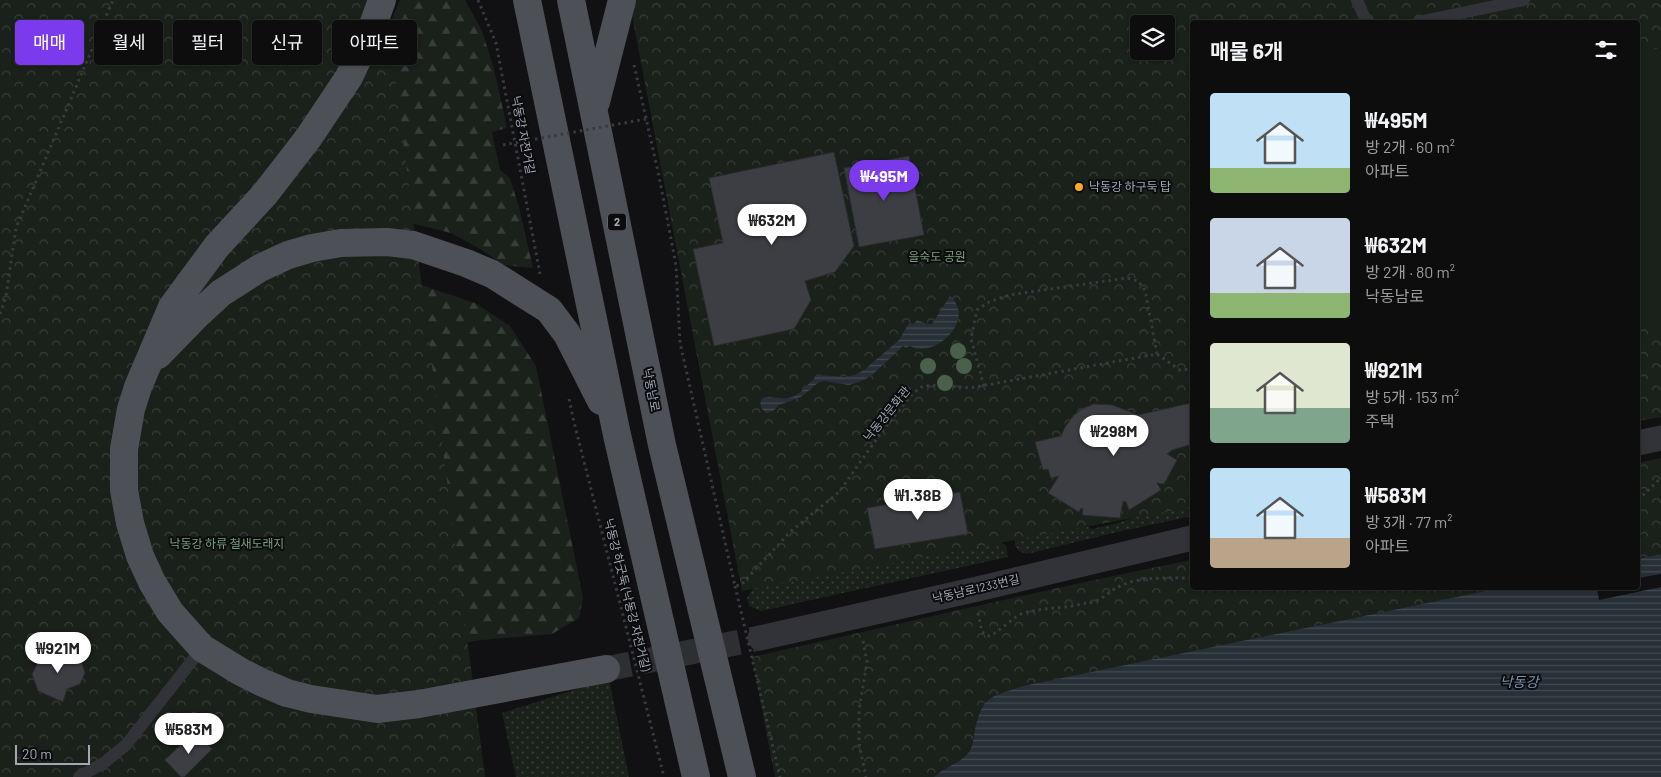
<!DOCTYPE html>
<html lang="ko">
<meta charset="utf-8">
<style>
body{margin:0;font-family:Barlow,"Noto Sans KR",sans-serif;background:#161617;color:#f1f3f6;height:100vh;display:flex;flex-direction:column;font-size:19px;white-space:nowrap}
*{box-sizing:border-box;margin:0}
p{font-size:16px;color:#9a9c9e}
.icon{flex:none;width:28px;height:28px;fill:none;stroke:currentColor;stroke-width:2;stroke-linecap:round;stroke-linejoin:round}
.map{position:relative;flex:1;overflow:hidden}
.details{position:absolute;left:1190px;top:20px;width:450px;height:570px;display:flex;flex-direction:column;background:#0d0d0e;border-radius:5px;box-shadow:0 1px 4px #0004,0 0 0 1px #2d2d2e}
.details>*{flex:none}
.banner{position:absolute;left:15px;top:20px;width:475px;height:45px;display:flex;gap:10px}
.tools{position:absolute;left:1130px;top:15px;display:grid;gap:10px}
.tools a{display:grid;place-items:center;width:45px;height:45px;border-radius:5px;background:#0d0d0e;box-shadow:0 1px 4px #0004,0 0 0 1px #2d2d2e;font-size:25px}
.scale{position:absolute;left:15px;bottom:12px;width:75px;box-sizing:border-box;padding-left:5px;border:2px solid #a1a8b5;border-top:0;font-size:14px;line-height:18px;white-space:nowrap;color:#a1a8b5;-webkit-text-stroke:4px #0c0c0e;paint-order:stroke}
.price{position:absolute;translate:-50% -42px;padding:0 11px;border-radius:18px;background:#fff;color:#222;font-size:16px;line-height:32px;filter:drop-shadow(0 1px 2px #0008)}
.price::after{content:'';position:absolute;left:50%;top:30px;width:15px;height:11px;margin-left:-8px;background:inherit;clip-path:polygon(0 0,100% 0,50% 100%)}
.price.on{background:#7c3aed;color:#fff}
ul{padding:0;list-style:none}
li{display:flex;align-items:center;gap:15px;height:125px;padding:0 20px}
li span{display:grid;place-items:center;flex:none;width:140px;height:100px;border-radius:5px;color:#555}
li>.icon{margin-inline-start:auto}
span .icon{width:60px;height:60px;fill:#fffc;stroke-width:1}
li b{font-size:21px}
h2{display:flex;justify-content:space-between;align-items:center;height:60px;padding:0 20px;font-size:21px}
.chip{padding:0 18px;border-radius:5px;background:#0d0d0e;box-shadow:0 1px 4px #0004,0 0 0 1px #2d2d2e;font-size:18px;line-height:45px}
.chip.on{background:#7c3aed;color:#fff}
.map>svg:first-child{display:block}
.grass{fill:url(#grass-dots)}
.forest{fill:url(#forest-firs)}
.park{fill:url(#park-crowns);fill-rule:evenodd}
.pitch{fill:#19211a}
.water{fill:url(#water-rules)}
.pier{fill:#111113}
.building{fill:#3d3e43;stroke:#2b2b2f}
.lines{fill:none;stroke-linecap:round;stroke-linejoin:round}
.minor-tunnel{stroke:#2e2f33;stroke-width:25;stroke-dasharray:25 12;stroke-linecap:butt}
.path{stroke:#383a3f;stroke-width:3;stroke-dasharray:2.5 4;stroke-linecap:butt}
.service{stroke:#323338;stroke-width:12}
.minor{stroke:#323338;stroke-width:25}
.primary{stroke:#4e5057;stroke-width:28}
.path-bridge{stroke:#383a3f;stroke-width:3;stroke-dasharray:2.5 4;stroke-linecap:butt}
.tree{fill:#49614b}
.poi-dot{fill:#ffad1d;stroke:#0c0c0e;stroke-width:2}
.labels{text-anchor:middle;stroke-width:4;stroke-linejoin:round;paint-order:stroke}
.shield{fill:#0c0c0e;stroke:#747983;stroke-width:1}
.shield-label{font-size:11px;font-weight:bold;fill:#a1a8b5}
.street-label{font-size:12px;fill:#a1a8b5;stroke:#0c0c0e}
.poi-label{font-size:12px;fill:#a1a8b5;stroke:#0c0c0e;text-anchor:start}
.park-label{font-size:12px;fill:#76a278;stroke:#0c0c0e}
.water-label{font-size:14px;font-style:italic;fill:#7498b3;stroke:#0c0c0e}
</style>
<div class="map">
<svg width="1661" height="777" viewBox="0 0 1661 777">
<defs>
<pattern id="grass-dots" width="8" height="8" patternUnits="userSpaceOnUse" patternTransform="scale(1.25)"><rect width="8" height="8" fill="#19211a"/><path d="M2 2h.1M6 6h.1" fill="none" stroke="#373e39" stroke-width="1.8" stroke-linecap="round"/></pattern>
<pattern id="forest-firs" width="22" height="20" patternUnits="userSpaceOnUse" patternTransform="scale(1.25)"><rect width="22" height="20" fill="#19211a"/><path d="M5 1l3.5 6h-7zM16 11l3.5 6h-7z" fill="#373e39"/></pattern>
<pattern id="park-crowns" width="20" height="18" patternUnits="userSpaceOnUse" patternTransform="scale(1.25)"><rect width="20" height="18" fill="#19211a"/><path d="M2 6a3 3 0 1 1 6 0M12 15a3 3 0 1 1 6 0" fill="none" stroke="#373e39"/></pattern>
<pattern id="water-rules" width="6" height="5" patternUnits="userSpaceOnUse" patternTransform="scale(1.25)"><rect width="6" height="5" fill="#273037"/><path d="M0 2.5h6" fill="none" stroke="#434b52"/></pattern>
</defs>
<rect width="100%" height="100%" fill="#111113"/>
<path class="grass" d="M1192,481V516L1117,532L1027,554L1019,551L1015,545V538L1079,523L1092,529L1121,522L1170,506Z
M993,540L1006,545L1008,557L761,611L749,606L747,598L759,580Z
M609,679L629,777H516L502,713Z"/>
<path class="forest" d="M400,0H465L482,31L494,69L507,128L492,132L500,170L510,178L519,207L533,268L504,265L480,249L451,233L410,223L373,62Z
M397,277L475,303L510,326L536,366L583,598L579,618L552,634L480,640L390,657Z"/>
<path class="park" d="M0,0H385L485,777H0Z
M629,0H1661V417L1638,421V22H1192V507L742,591ZM1139,24H1166V51H1139Z
M1661,458V554L1638,559V463Z
M1192,560V588H1500L1023,686C991,697 983,694 975,729C974,736 973,746 969,752C961,763 944,767 934,777H775L752,657C899,624 1045,589 1192,560Z"/>
<path class="pitch" d="M1661,48V324L1638,329V52Z"/>
<path class="water" d="M950,296C978,321 932,360 910,346L906,348L903,346L872,375L864,380L849,385L825,381L819,382L801,397L779,405L773,411L766,413C761,409 758,403 763,398C775,395 785,403 798,394C806,389 810,380 819,375L845,377L855,375L864,370L899,340L909,323L914,324L917,320L927,324H932Z
M1661,554V777H934C944,767 961,763 969,752C973,746 974,736 975,729C983,694 991,697 1023,686L1500,588H1638V559Z"/>
<path class="pier" d="M1661,574V587L1599,600L1597,588H1638V578Z"/>
<path class="building" d="M834,152L854,246L835,272L805,281L811,300L794,329L714,346L693,249L723,243L709,178Z
M909,156L924,235L859,247L844,168Z
M1191,403L1192,413V444L1172,450L1167,454L1177,460L1164,484L1157,483L1161,490L1129,510L1126,502L1123,501L1120,518L1082,515L1083,509L1081,508L1079,512L1048,493L1059,476L1051,478L1048,469L1043,470L1035,442L1061,436L1065,427L1074,415L1082,409L1094,404L1112,405L1138,415Z
M960,492L968,534L875,549L867,508Z
M45,650L57,657L68,653L81,660L85,673L80,684L67,689L63,702L38,691L32,674Z
M195,731L212,749L184,777H181L165,760Z"/>
<g class="lines">
<path class="minor-tunnel" d="M606,669L760,638"/>
<path class="path" d="M478,0L496,43L540,274
M634,65L659,176L676,265L680,343L735,586L741,585L790,532L839,492L881,433L913,393L923,386L938,385L970,388L1157,354L1180,370L1192,369
M0,314L6,296L16,228L113,0
M984,386L971,339L977,310L989,302L1009,295L1127,278L1138,281L1145,290L1157,354
M569,399L573,418
M1638,500L1661,478
M978,613L982,632L989,636C999,633 1013,616 1024,613C1044,607 1063,609 1082,604C1088,603 1095,602 1100,599C1107,595 1113,589 1120,586C1142,576 1169,578 1192,578
M863,641L867,662L859,711V743L866,777"/>
<path class="service" d="M1357,0L1366,21L1369,22
M1418,22L1524,0
M79,777L105,762L126,745L202,648"/>
<path class="minor" d="M1638,443L1661,438
M760,638L973,590L1192,538"/>
<path class="primary" d="M382,0L372,28L349,77L309,137L265,194L217,246L172,307L138,387L131,409L124,449V490L130,523L140,556L152,582L170,612L202,648L241,672L261,682L287,693L311,699L377,709L419,704L606,669
M527,0L617,435L696,777
M571,0L662,445L742,777
M596,102L622,0
M158,355L197,315L221,293L260,268L288,255L312,248L341,243L387,242L413,245L466,263L492,274L549,310L567,334L601,401"/>
<path class="path-bridge" d="M503,145L646,119
M573,418L664,777
M735,586L780,777"/>
</g>
<g class="tree">
<circle cx="958" cy="351" r="8"/>
<circle cx="928" cy="366" r="8"/>
<circle cx="964" cy="366" r="8"/>
<circle cx="945" cy="383" r="8"/>
</g>
<circle class="poi-dot" cx="1079" cy="187" r="5"/>
<g class="labels">
<rect class="shield" x="608" y="213.5" width="18" height="17" rx="4"/>
<g class="shield-label">
<text x="617" y="226">2</text>
</g>
<g class="street-label">
<text transform="translate(523 135) rotate(79)" y="4">낙동강 자전거길</text>
<text transform="translate(651 390) rotate(79)" y="4">낙동남로</text>
<text transform="translate(887 414) rotate(-51)" y="4">낙동강문화관</text>
<text transform="translate(976 589) rotate(-13)" y="4">낙동남로1233번길</text>
<text transform="translate(627 595) rotate(76)" y="4">낙동강 하굿둑 (낙동강 자전거길)</text>
</g>
<g class="poi-label">
<text x="1089" y="191">낙동강 하구둑 탑</text>
</g>
<g class="park-label">
<text x="937" y="261">을숙도 공원</text>
<text x="227" y="548">낙동강 하류 철새도래지</text>
</g>
<g class="water-label">
<text x="1519" y="687">낙동강</text>
</g>
</g>
</svg>
<div class="tools">
<a><svg class="icon" aria-label="layers" viewBox="0 0 24 24"><path d="M12 4l9 5-9 5-9-5zM3 14l9 5 9-5"/></svg></a>
</div>
<div class="scale">20 m</div>
<b class="price on" style="left:884px;top:202px">₩495M</b>
<b class="price" style="left:772px;top:246px">₩632M</b>
<b class="price" style="left:1114px;top:457px">₩298M</b>
<b class="price" style="left:918px;top:521px">₩1.38B</b>
<b class="price" style="left:58px;top:674px">₩921M</b>
<b class="price" style="left:189px;top:755px">₩583M</b>
<div class="banner">
<a class="chip on">매매</a>
<a class="chip">월세</a>
<a class="chip">필터</a>
<a class="chip">신규</a>
<a class="chip">아파트</a>
</div>
<section class="details">
<h2>매물 6개<svg class="icon" aria-label="filters" viewBox="0 0 24 24"><path d="M4 7h16M4 17h16"/><circle cx="9" cy="7" r="2"/><circle cx="15" cy="17" r="2"/></svg></h2>
<ul>
<li><span style="background:linear-gradient(#bfe0f5 75%,#8fb573 0)"><svg class="icon" aria-label="home" viewBox="0 0 24 24"><path d="M3 11l9-7 9 7M6 9v11h12V9"/></svg></span><div><b>₩495M</b><p>방 2개 · 60 m²</p><p>아파트</p></div></li>
<li><span style="background:linear-gradient(#c9d6e8 75%,#8fb573 0)"><svg class="icon" aria-label="home" viewBox="0 0 24 24"><path d="M3 11l9-7 9 7M6 9v11h12V9"/></svg></span><div><b>₩632M</b><p>방 2개 · 80 m²</p><p>낙동남로</p></div></li>
<li><span style="background:linear-gradient(#dfe7d0 65%,#7fa58c 0)"><svg class="icon" aria-label="home" viewBox="0 0 24 24"><path d="M3 11l9-7 9 7M6 9v11h12V9"/></svg></span><div><b>₩921M</b><p>방 5개 · 153 m²</p><p>주택</p></div></li>
<li><span style="background:linear-gradient(#bfe0f5 70%,#b9a48a 0)"><svg class="icon" aria-label="home" viewBox="0 0 24 24"><path d="M3 11l9-7 9 7M6 9v11h12V9"/></svg></span><div><b>₩583M</b><p>방 3개 · 77 m²</p><p>아파트</p></div></li>
</ul>
</section>
</div>
